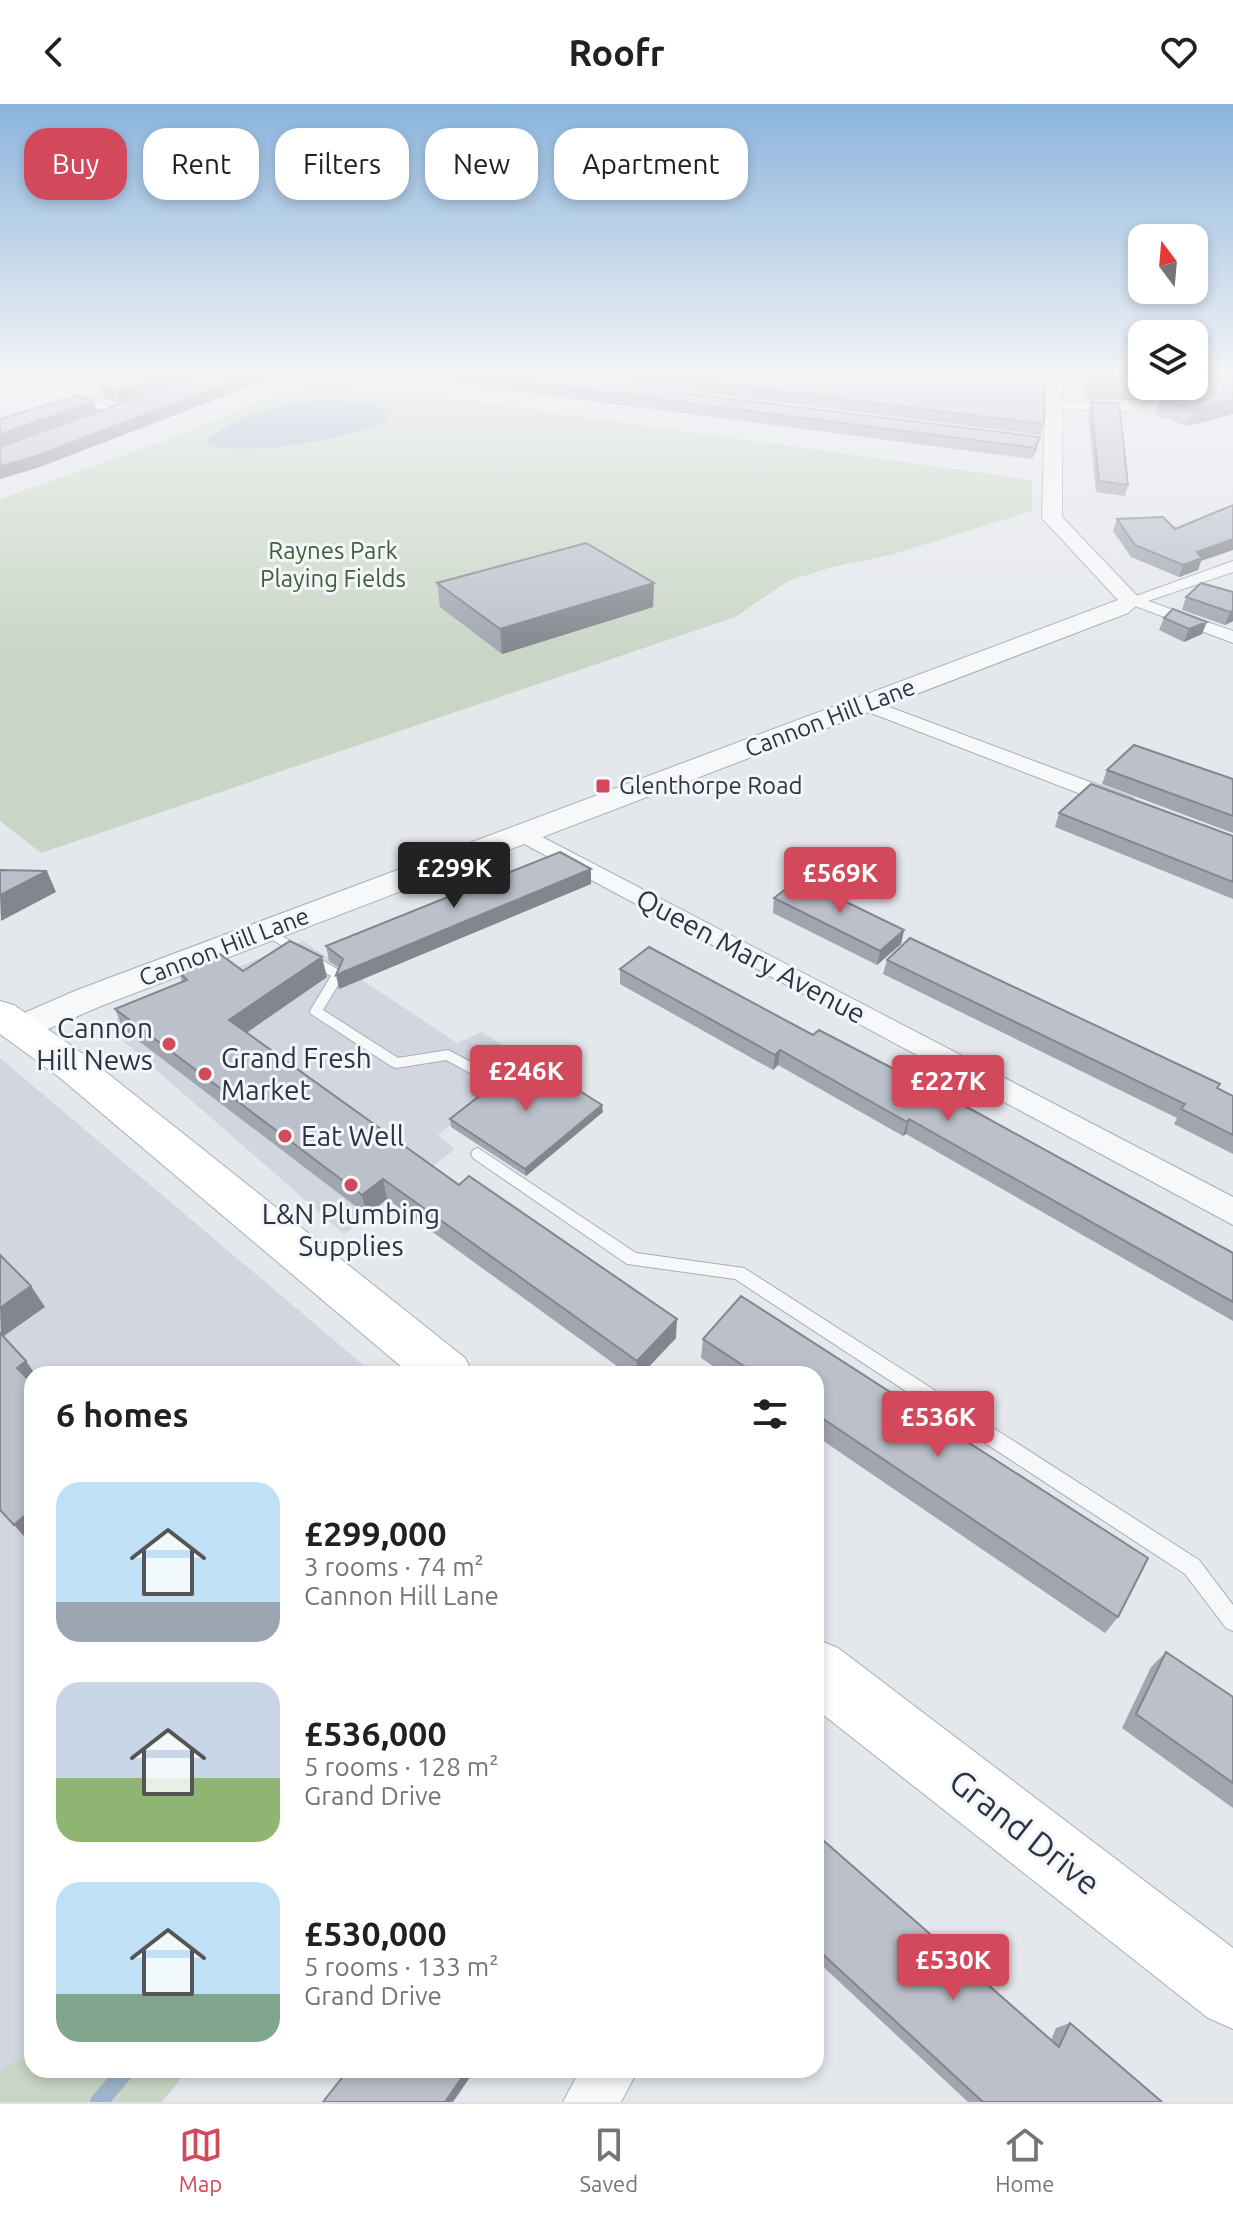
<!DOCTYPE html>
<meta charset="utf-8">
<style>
body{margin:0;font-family:Ubuntu,sans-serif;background:#f6f6f6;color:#202124;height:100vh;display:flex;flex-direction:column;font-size:30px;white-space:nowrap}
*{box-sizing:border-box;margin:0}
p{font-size:26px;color:#757577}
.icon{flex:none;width:44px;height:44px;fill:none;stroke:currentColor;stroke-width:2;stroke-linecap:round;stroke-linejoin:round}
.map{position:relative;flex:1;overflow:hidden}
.panel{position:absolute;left:24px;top:1262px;width:800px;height:712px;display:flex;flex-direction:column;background:#fff;border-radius:24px;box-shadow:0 4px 12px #0003}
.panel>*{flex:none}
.hud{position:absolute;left:24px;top:24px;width:800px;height:72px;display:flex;gap:16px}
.needle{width:52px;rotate:344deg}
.fabs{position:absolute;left:1128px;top:120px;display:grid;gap:16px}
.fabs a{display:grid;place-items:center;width:80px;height:80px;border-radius:16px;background:#fff;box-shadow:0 4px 12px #0003;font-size:40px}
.price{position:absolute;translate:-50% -68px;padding:0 18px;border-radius:8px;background:#d1495b;color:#fff;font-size:26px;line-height:52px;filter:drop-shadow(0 2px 4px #0008)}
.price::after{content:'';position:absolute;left:50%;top:48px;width:24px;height:18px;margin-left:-12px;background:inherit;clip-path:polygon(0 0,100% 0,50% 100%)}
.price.selected{background:#222;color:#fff}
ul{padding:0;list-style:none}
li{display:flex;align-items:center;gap:24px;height:200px;padding:0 32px}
li span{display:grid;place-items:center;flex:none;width:224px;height:160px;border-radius:24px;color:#555}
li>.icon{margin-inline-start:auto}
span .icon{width:96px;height:96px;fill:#fffc;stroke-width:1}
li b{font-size:34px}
h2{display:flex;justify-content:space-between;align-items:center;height:96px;padding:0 32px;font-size:34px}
.pill{padding:0 28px;border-radius:24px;background:#fff;box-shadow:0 4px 12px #0003;font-size:28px;line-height:72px}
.pill.selected{background:#d1495b;color:#fff}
header{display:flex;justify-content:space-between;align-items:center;height:104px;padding:0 32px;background:#fff;font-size:36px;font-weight:700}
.dock{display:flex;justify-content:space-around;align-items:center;height:112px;border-top:2px solid #e0e0e0;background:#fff;font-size:22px;color:#757577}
.dock a{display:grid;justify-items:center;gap:4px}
.dock .selected{color:#d1495b}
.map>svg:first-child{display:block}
.built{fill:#d2d6de}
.green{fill:#c9d6c5}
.water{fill:#9fb4cc}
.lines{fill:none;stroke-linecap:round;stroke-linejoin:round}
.stream{stroke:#9fb4cc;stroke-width:18}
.service-casing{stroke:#a9aeb7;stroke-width:2}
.minor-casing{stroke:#a9aeb7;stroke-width:2}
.tertiary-casing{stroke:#a9aeb7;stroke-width:2}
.secondary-casing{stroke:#a9aeb7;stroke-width:2}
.service{fill:#f7f8fa;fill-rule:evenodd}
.minor{fill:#f7f8fa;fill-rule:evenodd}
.tertiary{fill:#f7f8fa;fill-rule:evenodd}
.secondary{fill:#fff;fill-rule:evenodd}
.wall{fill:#a1a5ae}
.shaded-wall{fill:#83868d}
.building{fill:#bbc0ca;stroke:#83868d;stroke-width:2}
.poi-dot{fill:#d1495b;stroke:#f4f6f9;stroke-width:3}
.labels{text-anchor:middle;stroke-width:6;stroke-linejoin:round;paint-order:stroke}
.far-park-label{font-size:24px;fill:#3f6138;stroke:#f4f6f9}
.far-street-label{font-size:24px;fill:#2b3445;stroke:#f4f6f9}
.far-poi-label{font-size:24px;fill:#2b3445;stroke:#f4f6f9;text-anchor:start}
.street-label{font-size:28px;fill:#2b3445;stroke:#f4f6f9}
.poi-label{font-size:28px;fill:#2b3445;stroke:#f4f6f9;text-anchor:start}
.near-street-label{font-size:34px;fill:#2b3445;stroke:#f4f6f9}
</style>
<header><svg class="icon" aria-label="back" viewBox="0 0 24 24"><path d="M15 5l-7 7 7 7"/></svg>Roofr<svg class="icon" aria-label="heart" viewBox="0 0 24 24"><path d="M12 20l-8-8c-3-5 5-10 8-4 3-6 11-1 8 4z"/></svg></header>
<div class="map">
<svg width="1233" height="1998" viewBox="0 0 1233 1998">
<rect width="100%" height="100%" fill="#e4e7ec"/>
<path class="built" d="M303,837L457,939L482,928L530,959L438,1031L455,1045L344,1130L113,928L114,918L125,908Z
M0,954L374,1270H32V1966L36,1998H0Z"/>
<path class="green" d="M315,275L1032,376V407L890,451L832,463L788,477L735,513L41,749L0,717V395L159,339Z
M32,1947V1966H188L162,1998H0V1968Z"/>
<path class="water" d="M328,296L369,299L384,305L388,315C355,336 247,352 209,341L208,336C242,306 284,299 328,296Z"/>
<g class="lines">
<path class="stream" d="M99,1998L126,1966"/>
<defs>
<path id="service" d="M267,823L342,868L344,871L323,906L398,954L448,946L484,965L486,968L484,971H474L446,956L396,964L391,962L311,910L310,907L331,872L263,830L261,827L263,824Z
M478,1044L636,1149L744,1164L1199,1456L1233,1501V1527L1226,1524L1185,1470L735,1175L627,1160L473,1054L471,1050L473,1046Z"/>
<path id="minor" d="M0,272H10L129,307L117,310L0,277Z
M1233,272V279L1156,308L1054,305L1047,301L1054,297L1155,300Z
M1233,457V468L1148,497L1233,527V539L1122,497Z
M865,594L1133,694L1136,699L1133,704H1117L858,604L855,600L858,596Z
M523,723L1233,1093V1121L515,735L511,730L515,725Z
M580,1966H638L621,1998H563Z"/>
<path id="tertiary" d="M1046,272H1062V413L1142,497L1128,509L101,902L32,932L20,936L8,932L3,924L8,916L77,886L1118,496L1042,414Z"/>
<path id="secondary" d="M0,897L14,901L87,953L465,1254L473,1270H410L59,973L0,930Z
M816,1535L838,1544L1233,1844V1925L1208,1914L816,1605Z"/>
</defs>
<use href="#service" class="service-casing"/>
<use href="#minor" class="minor-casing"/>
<use href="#tertiary" class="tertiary-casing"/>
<use href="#secondary" class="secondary-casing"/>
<use href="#service" class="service"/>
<use href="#minor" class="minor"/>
<use href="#tertiary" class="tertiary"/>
<use href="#secondary" class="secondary"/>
</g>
<path class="wall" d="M276,272L37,364L120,299L104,295L101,285Z
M400,272H544L1037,344L1032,355Z
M572,272H1045L1044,320L1041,331Z
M1085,272H1142V282H1194L1233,272L1188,322L1155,311L1160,295L1155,297L1087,295Z
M1091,299L1128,381L1125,392L1096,388L1088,309Z
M1117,415L1175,425L1201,457L1198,466L1179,473L1131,453L1113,427Z
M437,479H654L653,503L502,550L440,503Z
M1233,488V517L1225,521L1182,506L1186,493Z
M1164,514L1202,530L1184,538L1159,526Z
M1107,666L1233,675V729L1102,680Z
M1059,709L1233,732V795L1055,723Z
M591,780L470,830L339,885V864L329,857L326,842Z
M774,794L904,826L901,840L877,861L773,809Z
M887,856L1217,985L1233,992V1050L1174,1020L1177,1014L883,870Z
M620,865L813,931L1233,1149V1217L906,1030L903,1032L778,961L773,966L620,880Z
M243,867L327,873L247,928L459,1081L676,1234L642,1270H628L387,1095L367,1111L123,925L115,905L182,878L179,868Z
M603,1008L526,1072L451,1023L450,1015Z
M741,1192L1148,1454L1118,1513L1105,1529L816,1332V1270H725L701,1254L703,1235Z
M1166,1548L1233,1593V1704L1122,1624L1151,1563Z
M816,1730L1051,1936L1056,1924L1070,1919L1162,1998H968L816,1856Z"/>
<path class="shaded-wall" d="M166,272H198L120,299L117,288Z
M247,272H276L37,364L0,375V362Z
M1194,272H1228L1155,297L1159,282H1194Z
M1233,295V310L1188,322L1194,306Z
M94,297L97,307L0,342V330Z
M1040,333L1037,344L1032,355L1035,344Z
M1233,435V446L1201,457L1198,466L1179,473L1183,461L1197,448Z
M654,479L653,503L502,550L500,525Z
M1233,507V517L1225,521L1230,508Z
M1207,518L1202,530L1184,538L1189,525Z
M591,765V780L339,885L336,871Z
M47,767L56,788L1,817L0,791Z
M904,826L901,840L877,861L880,847Z
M322,853L327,873L236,936L229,916Z
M780,946L778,961L773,966L775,951Z
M602,1001L603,1008L526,1072L525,1065Z
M909,1015L906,1030L903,1032L907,1018Z
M383,1075L387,1095L367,1111L362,1091Z
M31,1182L45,1203L1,1234L0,1204Z
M677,1215L676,1234L642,1270H636L637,1257Z
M26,1257L35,1270H32V1284L17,1264Z
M32,1405V1437L30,1439L14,1421Z
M467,1966H475L453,1998H445Z"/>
<path class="building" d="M105,272H166L117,288L101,285L108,282Z
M196,272H247L33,353L0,362V343Z
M477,272H544L1040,333L1035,344Z
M653,272H1045L1044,320Z
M1091,272H1142V280L1091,279Z
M1223,272H1233V295L1194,306L1160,294Z
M77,292L94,297L0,330V315Z
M1091,299H1119L1128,381L1099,377Z
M1233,401V435L1197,448L1202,454L1183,461L1135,441L1117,415L1163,413L1175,425Z
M586,439L654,479L500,525L437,479Z
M1201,479L1233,488V507L1230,508L1186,493Z
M1173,505L1207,518L1189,525L1164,514Z
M1134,641L1233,675V712L1107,666Z
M1091,680L1233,732V778L1059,709Z
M560,748L591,765L336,871L343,855L326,842Z
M0,766L47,767L0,791Z
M799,775L904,826L880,847L774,794Z
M910,834L1220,980L1217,984L1233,992V1031L1181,1005L1185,1000L887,856Z
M290,837L322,853L229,916L459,1081L469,1072L677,1215L637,1257L383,1075L362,1091L115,905L187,876L179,868L220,850L243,867Z
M649,843L813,931L819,926L965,1002L1233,1149V1198L909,1015L907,1018L780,946L775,951L620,865Z
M528,954L602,1001L525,1065L450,1015Z
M0,1151L31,1182L0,1204Z
M741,1192L1148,1454L1118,1513L816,1310V1270H756L703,1235Z
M0,1229L26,1257L17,1264L32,1279V1405L14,1421L0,1406Z
M1166,1548L1233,1593V1679L1136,1610Z
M816,1730L1059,1943L1070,1919L1162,1998H983L816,1844Z
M348,1966H467L445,1998H323Z"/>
<linearGradient id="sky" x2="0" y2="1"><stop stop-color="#8bb4dd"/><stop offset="0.49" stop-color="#f3f4f6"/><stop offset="1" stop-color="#f3f4f6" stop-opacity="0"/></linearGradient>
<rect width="1233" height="551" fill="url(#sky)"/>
<g class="poi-dot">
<rect x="595" y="674" width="16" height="16" rx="4"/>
<circle cx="169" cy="940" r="8"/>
<circle cx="205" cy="970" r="8"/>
<circle cx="285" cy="1032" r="8"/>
<circle cx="351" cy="1081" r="8"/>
</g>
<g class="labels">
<g class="far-park-label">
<text x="333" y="455">Raynes Park<tspan x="333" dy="28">Playing Fields</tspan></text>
</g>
<g class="far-street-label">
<text transform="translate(830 614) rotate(-21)" y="8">Cannon Hill Lane</text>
<text transform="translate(224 843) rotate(-21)" y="8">Cannon Hill Lane</text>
</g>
<g class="far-poi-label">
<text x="619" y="690">Glenthorpe Road</text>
</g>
<g class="street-label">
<text transform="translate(751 852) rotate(28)" y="10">Queen Mary Avenue</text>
</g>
<g class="poi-label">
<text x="153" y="934" text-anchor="end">Cannon<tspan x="153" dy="32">Hill News</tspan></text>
<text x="221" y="964">Grand Fresh<tspan x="221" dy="32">Market</tspan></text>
<text x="301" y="1042">Eat Well</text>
<text x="351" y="1120" text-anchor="middle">L&amp;N Plumbing<tspan x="351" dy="32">Supplies</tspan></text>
</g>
<g class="near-street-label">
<text transform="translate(1025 1728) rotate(38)" y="12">Grand Drive</text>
</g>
</g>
</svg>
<div class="fabs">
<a><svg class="needle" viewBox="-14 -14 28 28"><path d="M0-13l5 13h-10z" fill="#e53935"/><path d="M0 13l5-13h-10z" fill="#757577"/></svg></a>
<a><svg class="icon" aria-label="layers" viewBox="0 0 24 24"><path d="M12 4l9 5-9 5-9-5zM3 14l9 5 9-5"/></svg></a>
</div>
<b class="price selected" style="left:454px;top:806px">£299K</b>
<b class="price" style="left:840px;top:811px">£569K</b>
<b class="price" style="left:526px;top:1009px">£246K</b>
<b class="price" style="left:948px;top:1019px">£227K</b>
<b class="price" style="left:938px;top:1355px">£536K</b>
<b class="price" style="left:953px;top:1898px">£530K</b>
<div class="hud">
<a class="pill selected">Buy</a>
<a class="pill">Rent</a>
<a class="pill">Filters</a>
<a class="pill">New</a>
<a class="pill">Apartment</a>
</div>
<section class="panel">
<h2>6 homes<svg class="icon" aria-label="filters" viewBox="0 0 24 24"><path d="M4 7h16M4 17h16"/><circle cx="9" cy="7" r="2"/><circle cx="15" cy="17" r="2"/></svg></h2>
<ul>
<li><span style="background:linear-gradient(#bfe0f5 75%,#9aa5b1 0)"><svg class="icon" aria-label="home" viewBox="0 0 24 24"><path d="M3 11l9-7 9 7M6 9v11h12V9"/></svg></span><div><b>£299,000</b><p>3 rooms · 74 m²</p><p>Cannon Hill Lane</p></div></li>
<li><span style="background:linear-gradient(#c9d6e8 60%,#8fb573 0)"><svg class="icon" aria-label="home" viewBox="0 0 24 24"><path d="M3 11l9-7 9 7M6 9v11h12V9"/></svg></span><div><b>£536,000</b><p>5 rooms · 128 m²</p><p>Grand Drive</p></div></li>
<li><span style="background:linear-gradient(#bfe0f5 70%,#7fa58c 0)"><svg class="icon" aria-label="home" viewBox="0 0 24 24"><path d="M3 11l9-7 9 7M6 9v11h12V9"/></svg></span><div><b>£530,000</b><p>5 rooms · 133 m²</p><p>Grand Drive</p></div></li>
</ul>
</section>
</div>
<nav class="dock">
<a class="selected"><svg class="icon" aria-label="map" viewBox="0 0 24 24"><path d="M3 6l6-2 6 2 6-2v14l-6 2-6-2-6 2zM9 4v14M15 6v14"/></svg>Map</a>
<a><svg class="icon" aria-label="saved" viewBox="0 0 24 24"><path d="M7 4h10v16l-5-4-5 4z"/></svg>Saved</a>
<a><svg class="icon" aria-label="home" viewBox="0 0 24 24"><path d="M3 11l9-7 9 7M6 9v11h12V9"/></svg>Home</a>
</nav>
